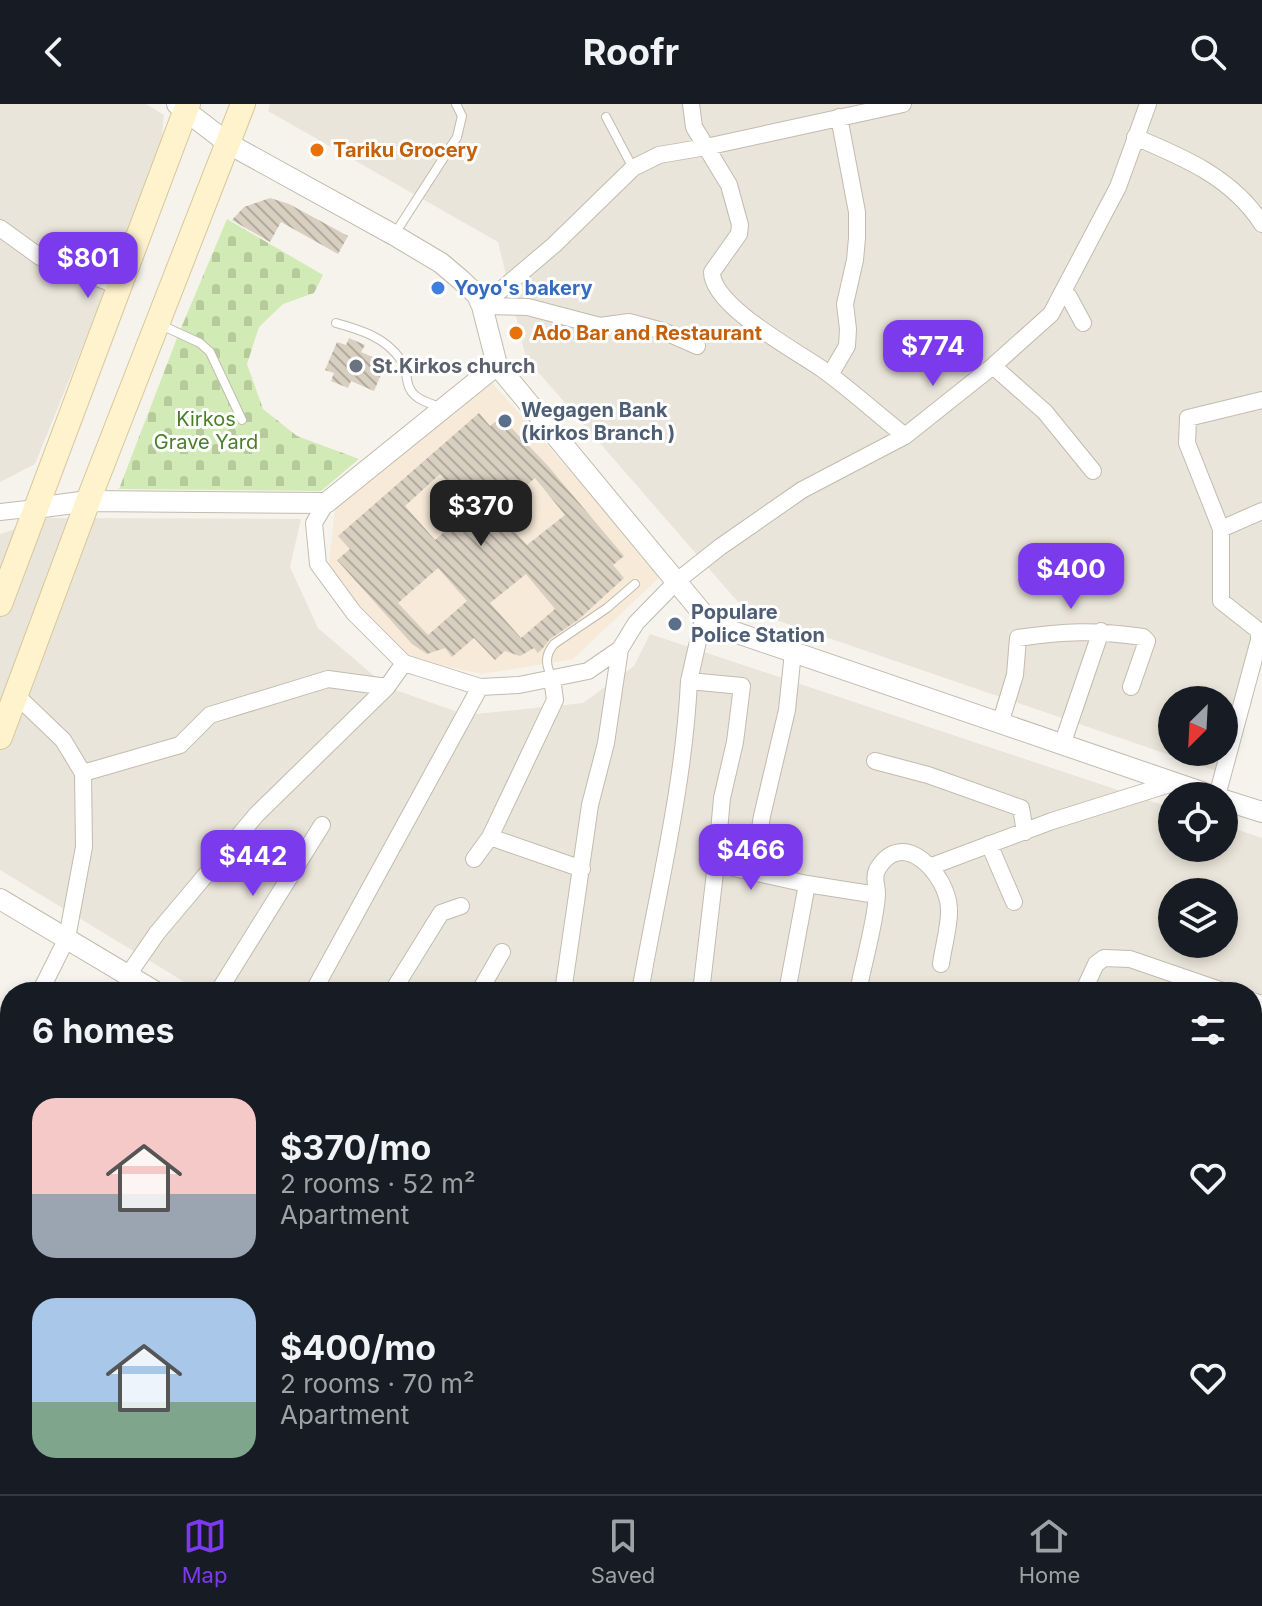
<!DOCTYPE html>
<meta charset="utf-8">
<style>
body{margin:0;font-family:Inter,sans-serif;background:#20242c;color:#f1f3f6;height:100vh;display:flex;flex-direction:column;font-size:30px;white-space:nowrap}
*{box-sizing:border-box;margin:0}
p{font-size:26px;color:#9ea1a6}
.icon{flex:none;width:44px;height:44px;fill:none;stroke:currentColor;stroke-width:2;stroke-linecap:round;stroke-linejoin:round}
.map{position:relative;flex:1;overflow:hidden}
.side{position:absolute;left:0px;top:878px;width:1262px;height:512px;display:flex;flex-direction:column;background:#171b24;border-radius:32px 32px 0 0;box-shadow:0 4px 12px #0003}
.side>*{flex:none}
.needle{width:52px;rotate:204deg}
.buttons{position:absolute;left:1158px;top:582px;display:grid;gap:16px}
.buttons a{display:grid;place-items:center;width:80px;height:80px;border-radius:50%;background:#171b24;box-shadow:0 4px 12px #0003;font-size:40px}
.price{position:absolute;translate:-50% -68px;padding:0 18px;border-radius:16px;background:#7c3aed;color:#fff;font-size:26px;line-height:52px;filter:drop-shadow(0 2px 4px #0008)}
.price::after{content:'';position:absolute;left:50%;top:48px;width:24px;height:18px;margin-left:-12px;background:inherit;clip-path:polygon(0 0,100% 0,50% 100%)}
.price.current{background:#222;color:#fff}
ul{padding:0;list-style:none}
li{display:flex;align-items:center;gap:24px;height:200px;padding:0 32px}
li span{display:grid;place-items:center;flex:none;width:224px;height:160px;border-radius:24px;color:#555}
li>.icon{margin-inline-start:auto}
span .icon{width:96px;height:96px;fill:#fffc;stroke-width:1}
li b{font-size:34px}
h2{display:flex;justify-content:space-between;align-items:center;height:96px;padding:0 32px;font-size:34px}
header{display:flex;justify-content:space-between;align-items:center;height:104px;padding:0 32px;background:#171b24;font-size:36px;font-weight:700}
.tabs{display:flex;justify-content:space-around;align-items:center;height:112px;border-top:2px solid #363941;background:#171b24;font-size:22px;color:#9ea1a6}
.tabs a{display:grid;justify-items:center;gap:4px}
.tabs .current{color:#7c3aed}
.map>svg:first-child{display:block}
.residential{fill:#eae5da;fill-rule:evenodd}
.commercial{fill:#f7ead8}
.cemetery{fill:url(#cemetery-stones)}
.building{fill:url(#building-back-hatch);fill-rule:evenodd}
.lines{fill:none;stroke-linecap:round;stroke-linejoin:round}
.service-casing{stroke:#c2bbae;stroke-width:10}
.minor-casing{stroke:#c2bbae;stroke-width:18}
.tertiary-casing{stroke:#c2bbae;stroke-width:22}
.secondary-casing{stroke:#d6c79b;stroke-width:26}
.service{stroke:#fff;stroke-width:8}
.minor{stroke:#fff;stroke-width:16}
.tertiary{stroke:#fff;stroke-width:20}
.secondary{stroke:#fff3cd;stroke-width:24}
.food-dot{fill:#e8710a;stroke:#fff;stroke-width:3}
.shop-dot{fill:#3f7fe0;stroke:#fff;stroke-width:3}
.worship-dot{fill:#6b7280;stroke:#fff;stroke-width:3}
.service-dot{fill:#5c6f8a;stroke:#fff;stroke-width:3}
.labels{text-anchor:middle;stroke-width:6;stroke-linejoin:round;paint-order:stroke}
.food-label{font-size:20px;font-weight:bold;fill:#c56008;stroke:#fff;text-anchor:start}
.shop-label{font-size:20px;font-weight:bold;fill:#366cbe;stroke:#fff;text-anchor:start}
.worship-label{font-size:20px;font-weight:bold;fill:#5b616d;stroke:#fff;text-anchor:start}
.service-label{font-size:20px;font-weight:bold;fill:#4e5e75;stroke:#fff;text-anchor:start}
.park-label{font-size:20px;fill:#4a7f2a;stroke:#fff}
</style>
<header><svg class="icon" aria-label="back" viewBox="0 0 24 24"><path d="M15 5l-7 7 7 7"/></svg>Roofr<svg class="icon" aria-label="search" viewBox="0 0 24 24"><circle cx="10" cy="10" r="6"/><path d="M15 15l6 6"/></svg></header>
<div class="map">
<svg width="1262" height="1390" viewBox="0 0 1262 1390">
<defs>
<pattern id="cemetery-stones" width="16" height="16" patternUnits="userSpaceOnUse" patternTransform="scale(2)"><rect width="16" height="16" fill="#d2eab5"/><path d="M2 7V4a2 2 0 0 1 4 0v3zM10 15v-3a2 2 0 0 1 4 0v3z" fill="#b6ca9c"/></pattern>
<pattern id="building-back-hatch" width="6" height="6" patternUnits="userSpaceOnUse" patternTransform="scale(2)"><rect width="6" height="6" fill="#d8cfc1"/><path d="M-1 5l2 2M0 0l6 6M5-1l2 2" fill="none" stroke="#b1aa9e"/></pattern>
</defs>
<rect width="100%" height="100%" fill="#f6f3ec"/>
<path class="residential" d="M0,0H146L164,11L160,52L35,360L0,378Z
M270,0H1262V552L1222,669L744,505L526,254L498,138L268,7ZM1172,596H1224V648H1172Z
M49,414L301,415L290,463L318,524L387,583L466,611L583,599L634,562L650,530L1172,704V744H1224V721L1262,734V1062L1252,1091V888H201L0,766V430ZM1172,788H1224V840H1172Z
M1252,1276L1262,1291V1390H1017L1000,1380H1252Z"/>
<path class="commercial" d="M488,274L662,471L573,555L482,570L402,553L328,466L336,396Z"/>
<path class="cemetery" d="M227,115L323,171L314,189L283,200L259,223L247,260L263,305L297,332L359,355L321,387L119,385L179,229Z"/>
<path class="building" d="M270,94L289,100L348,132L338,150L281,118L270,138L232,116L244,103Z
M349,234L365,241L361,248L386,259L374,287L351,277L348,284L331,277L334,269L325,266L337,238L346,241Z
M479,309L490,322L501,313L548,362L624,452L613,461L624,474L578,516L550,535L542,545L538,549L534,544L520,552L505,547L495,556L474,534L452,553L445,544L427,550L412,540L337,456L350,445L338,432ZM440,370L471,405L435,436L405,402ZM535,374L565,411L527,441L497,408ZM438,464L467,497L428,531L398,499ZM526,470L555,505L521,534L490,499Z"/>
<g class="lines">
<defs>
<path id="service" d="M606,13L633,64
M394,131L457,33L462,12L456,0
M336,219C361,226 385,233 401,256C406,264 406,271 408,280C412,296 430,299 443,304
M159,220L200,239L210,248L242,316
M552,574C546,561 544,552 554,540L607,504L635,480
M0,1125L10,1131
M0,1179L10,1185
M397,1380L405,1385L397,1390
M831,1390L844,1380
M885,1390L890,1380
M1120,1390L1123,1380"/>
<path id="minor" d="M691,0L694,23L729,81L740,121L739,130L712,168C712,202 795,246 822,265C850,285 877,310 905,332
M1135,33C1183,53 1233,74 1262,120
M0,124L40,153L119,182
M1063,189L1069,193L1083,219
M482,202L554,141L633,64L659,51L706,43L903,0
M482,202L528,203L600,222L629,218L663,227L697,242
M993,262L1045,308L1093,367
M830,271L847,242L848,225L845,200L855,156L857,134V108L839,13
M326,399L314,419L318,460L354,509L404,559L480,583L519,581L588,567L620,545L636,519L677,477L720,443L802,386L905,332L993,262L1051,210L1118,83L1148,0
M0,408L36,404
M1221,425L1187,339L1188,314L1262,296
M704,511L689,577L742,582L735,638L722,694L716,760
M16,591L63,636L83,669
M1000,620L1015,571L1018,534C1065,527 1096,526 1143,533L1147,537L1131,583
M1062,641L1101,527
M875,657L928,671L1021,704L1025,728
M1217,692L1259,536V527L1221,497V425L1262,407
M490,733L582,765
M989,740L1014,798
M474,755L490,733L555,596L552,574
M932,762L1052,717L1173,679
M753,768L762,712L787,606L793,548
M128,871L157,829L257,710L387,583
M40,888L67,834L84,743L83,669L180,641L210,611L328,575L387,583L404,559
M218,888L322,721
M313,888L480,583
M392,888L441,809L461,802
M479,888L502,848
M563,888L590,701L606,639L620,545
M640,888C658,785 684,682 689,577
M701,888L716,760L807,780L877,791
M787,888L807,780
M858,888C863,860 876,817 877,790C877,781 873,775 877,766C902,721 948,771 949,805C950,820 943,844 941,860
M1083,888L1096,860L1104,854L1130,855L1226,888
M1252,897L1262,900
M0,935L10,940
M1252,1139L1262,1144
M1252,1186L1262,1157
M1252,1258L1262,1270
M1174,1390L1178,1380"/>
<path id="tertiary" d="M177,0L229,40L394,131L441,159L461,176L477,191L482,202L497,261L704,511L723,524L1213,692
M36,404L88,397L326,399L497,261
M1224,696L1262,708
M0,795L156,888
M965,1380L981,1390"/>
<path id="secondary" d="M0,500L188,0
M0,633L88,397L243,0"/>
</defs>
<use href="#service" class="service-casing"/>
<use href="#minor" class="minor-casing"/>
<use href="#tertiary" class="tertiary-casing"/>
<use href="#secondary" class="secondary-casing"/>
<use href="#service" class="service"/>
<use href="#minor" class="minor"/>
<use href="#tertiary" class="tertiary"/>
<use href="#secondary" class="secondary"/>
</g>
<g class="food-dot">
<circle cx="317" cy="46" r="8"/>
<circle cx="516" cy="229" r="8"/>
</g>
<circle class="shop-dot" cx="438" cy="184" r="8"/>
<circle class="worship-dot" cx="356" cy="262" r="8"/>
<g class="service-dot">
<circle cx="505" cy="317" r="8"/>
<circle cx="675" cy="520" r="8"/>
</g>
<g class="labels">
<g class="food-label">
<text x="333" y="53">Tariku Grocery</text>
<text x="532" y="236">Ado Bar and Restaurant</text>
</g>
<g class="shop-label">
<text x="454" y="191">Yoyo's bakery</text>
</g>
<g class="worship-label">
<text x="372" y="269">St.Kirkos church</text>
</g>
<g class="service-label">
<text x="521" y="313">Wegagen Bank<tspan x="521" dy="23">(kirkos Branch )</tspan></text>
<text x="691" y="515">Populare<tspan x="691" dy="23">Police Station</tspan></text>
</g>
<g class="park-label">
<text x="206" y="322">Kirkos<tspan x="206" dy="23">Grave Yard</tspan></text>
</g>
</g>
</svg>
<div class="buttons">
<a><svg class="needle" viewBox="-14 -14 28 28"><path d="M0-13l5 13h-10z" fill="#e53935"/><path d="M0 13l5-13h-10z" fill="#9ea1a6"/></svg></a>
<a><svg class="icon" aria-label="locate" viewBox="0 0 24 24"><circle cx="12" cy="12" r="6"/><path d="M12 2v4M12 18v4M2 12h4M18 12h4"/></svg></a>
<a><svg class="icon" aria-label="layers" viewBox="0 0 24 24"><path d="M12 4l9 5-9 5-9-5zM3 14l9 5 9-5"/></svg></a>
</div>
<b class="price" style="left:88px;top:196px">$801</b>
<b class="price" style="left:933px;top:284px">$774</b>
<b class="price current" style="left:481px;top:444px">$370</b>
<b class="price" style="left:1071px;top:507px">$400</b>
<b class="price" style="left:751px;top:788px">$466</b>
<b class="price" style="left:253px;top:794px">$442</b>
<section class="side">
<h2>6 homes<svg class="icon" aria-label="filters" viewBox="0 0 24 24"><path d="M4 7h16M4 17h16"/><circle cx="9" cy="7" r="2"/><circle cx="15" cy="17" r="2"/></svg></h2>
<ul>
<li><span style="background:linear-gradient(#f6c9c9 60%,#9aa5b1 0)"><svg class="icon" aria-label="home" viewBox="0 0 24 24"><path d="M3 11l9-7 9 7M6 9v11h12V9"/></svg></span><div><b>$370/mo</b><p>2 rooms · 52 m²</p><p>Apartment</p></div><svg class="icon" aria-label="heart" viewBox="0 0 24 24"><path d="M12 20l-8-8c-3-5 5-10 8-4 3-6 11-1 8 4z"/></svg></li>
<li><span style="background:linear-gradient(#a9c7e8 65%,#7fa58c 0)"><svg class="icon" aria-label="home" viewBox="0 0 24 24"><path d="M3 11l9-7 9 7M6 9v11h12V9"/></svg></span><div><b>$400/mo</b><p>2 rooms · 70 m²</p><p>Apartment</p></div><svg class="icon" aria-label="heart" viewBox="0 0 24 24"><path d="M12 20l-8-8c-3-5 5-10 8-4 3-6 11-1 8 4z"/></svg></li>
</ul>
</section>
</div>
<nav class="tabs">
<a class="current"><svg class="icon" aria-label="map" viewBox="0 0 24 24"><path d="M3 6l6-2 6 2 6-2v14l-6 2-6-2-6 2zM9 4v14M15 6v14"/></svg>Map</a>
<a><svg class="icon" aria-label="saved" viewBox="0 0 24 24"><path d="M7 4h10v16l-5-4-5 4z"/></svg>Saved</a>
<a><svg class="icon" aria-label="home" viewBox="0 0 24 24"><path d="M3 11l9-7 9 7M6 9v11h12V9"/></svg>Home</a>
</nav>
